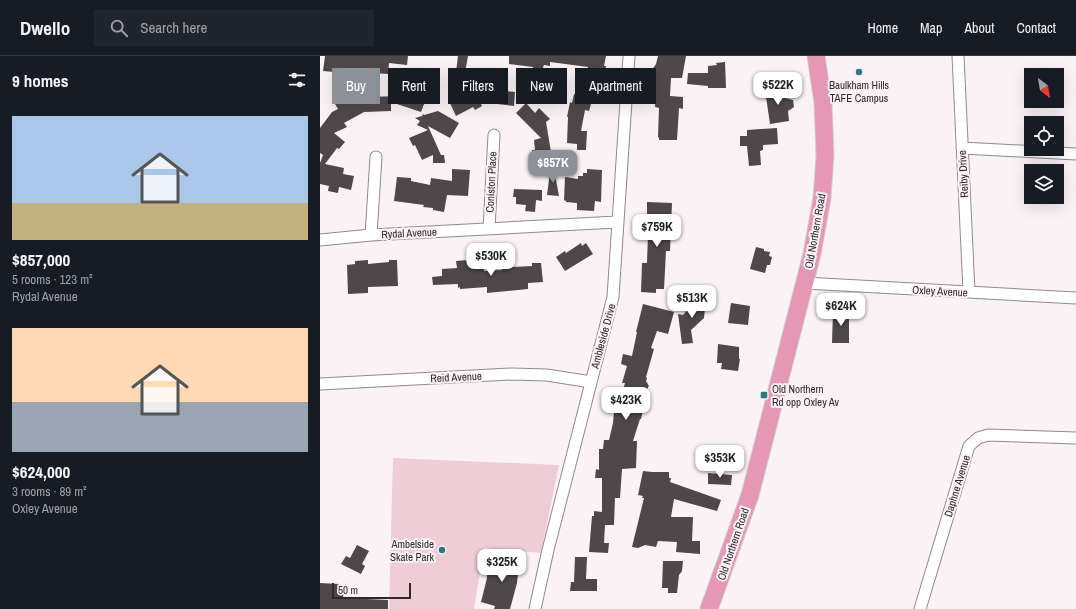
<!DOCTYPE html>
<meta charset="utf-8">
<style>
body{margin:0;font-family:"Archivo Narrow",sans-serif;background:#20242c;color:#f1f3f6;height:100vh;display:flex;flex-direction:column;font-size:15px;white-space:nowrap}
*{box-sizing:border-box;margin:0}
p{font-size:13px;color:#9ea1a6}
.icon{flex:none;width:22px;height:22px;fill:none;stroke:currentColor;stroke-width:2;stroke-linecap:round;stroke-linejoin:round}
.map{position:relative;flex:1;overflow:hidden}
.panel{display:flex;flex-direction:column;background:#171b24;width:320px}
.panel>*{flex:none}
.hud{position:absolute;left:12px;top:12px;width:380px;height:36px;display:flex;gap:8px}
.needle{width:26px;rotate:149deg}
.controls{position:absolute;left:704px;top:12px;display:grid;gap:8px}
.controls a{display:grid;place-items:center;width:40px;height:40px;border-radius:0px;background:#171b24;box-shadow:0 4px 16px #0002;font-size:20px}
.scale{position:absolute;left:12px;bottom:10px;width:79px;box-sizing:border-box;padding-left:4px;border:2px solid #2d2a2b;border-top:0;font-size:11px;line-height:14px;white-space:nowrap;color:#2d2a2b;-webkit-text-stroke:3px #faf2f5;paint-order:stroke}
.price{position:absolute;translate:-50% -34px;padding:0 9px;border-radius:8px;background:#fff;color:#222;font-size:13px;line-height:26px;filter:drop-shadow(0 1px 2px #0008)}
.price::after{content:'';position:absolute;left:50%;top:24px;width:12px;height:9px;margin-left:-6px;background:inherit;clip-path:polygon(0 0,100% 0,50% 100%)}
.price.on{background:#8c9099;color:#fff}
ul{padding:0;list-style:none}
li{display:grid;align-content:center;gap:8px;height:212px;padding:0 12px}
li span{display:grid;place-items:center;height:124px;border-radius:0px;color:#555}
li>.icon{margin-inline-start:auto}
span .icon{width:72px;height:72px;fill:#fffc;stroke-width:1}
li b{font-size:17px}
h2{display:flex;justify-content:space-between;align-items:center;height:48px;padding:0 12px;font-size:17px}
.tag{padding:0 14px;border-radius:0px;background:#171b24;box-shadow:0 4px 16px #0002;font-size:14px;line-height:36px}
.tag.on{background:#8c9099;color:#fff}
header{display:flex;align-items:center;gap:24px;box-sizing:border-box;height:56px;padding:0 20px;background:#171b24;border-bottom:1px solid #363941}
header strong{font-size:19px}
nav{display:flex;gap:22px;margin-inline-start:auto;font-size:14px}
.search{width:280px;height:36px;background:#20242c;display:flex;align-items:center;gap:10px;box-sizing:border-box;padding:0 14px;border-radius:0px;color:#9ea1a6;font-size:15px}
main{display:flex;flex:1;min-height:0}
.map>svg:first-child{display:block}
.green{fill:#eecdd7}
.building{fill:#4e484a}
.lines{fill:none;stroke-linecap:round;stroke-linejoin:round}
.minor-casing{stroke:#918a8c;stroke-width:13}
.primary-casing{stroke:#d1d0d0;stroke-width:19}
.minor{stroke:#fff;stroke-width:11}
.primary{stroke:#e598b6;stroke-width:17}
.poi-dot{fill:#2e7680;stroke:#faf2f5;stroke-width:1.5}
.labels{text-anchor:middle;stroke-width:4;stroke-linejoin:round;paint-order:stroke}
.poi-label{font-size:11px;fill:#2d2a2b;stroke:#faf2f5}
.street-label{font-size:11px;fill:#2d2a2b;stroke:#faf2f5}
</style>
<header>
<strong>Dwello</strong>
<div class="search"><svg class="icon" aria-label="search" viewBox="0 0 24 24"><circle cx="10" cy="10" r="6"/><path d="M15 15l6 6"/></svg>Search here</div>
<nav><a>Home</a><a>Map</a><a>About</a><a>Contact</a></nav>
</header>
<main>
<section class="panel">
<h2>9 homes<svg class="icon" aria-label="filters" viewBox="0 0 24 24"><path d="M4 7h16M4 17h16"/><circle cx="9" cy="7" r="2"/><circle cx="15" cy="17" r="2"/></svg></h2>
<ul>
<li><span style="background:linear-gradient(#a9c7e8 70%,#c2b280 0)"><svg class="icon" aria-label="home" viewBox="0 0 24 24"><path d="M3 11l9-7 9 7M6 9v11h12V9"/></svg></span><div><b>$857,000</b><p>5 rooms · 123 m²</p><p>Rydal Avenue</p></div></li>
<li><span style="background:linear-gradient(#ffd9b3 60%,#9aa5b1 0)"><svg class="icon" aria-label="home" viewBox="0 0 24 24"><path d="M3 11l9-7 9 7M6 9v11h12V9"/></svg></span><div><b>$624,000</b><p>3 rooms · 89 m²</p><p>Oxley Avenue</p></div></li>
</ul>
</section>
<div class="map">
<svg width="756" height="553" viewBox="0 0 756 553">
<rect width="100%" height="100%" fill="#faf2f5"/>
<path class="green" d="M73,402L239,409L221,497L164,492L154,553H69Z"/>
<path class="building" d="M5,0H88L87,9L69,7L68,18L52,17V24L38,23V18L3,15Z
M138,0H148L145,17L136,16Z
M189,0H286L284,10H286L285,17H288L284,39L272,36L275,23L267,21L268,11L230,6V10L224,9L222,14L213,12V11L189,8Z
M338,0H366L362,22H351L350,40L363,41V53L359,52L357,84H339V82L338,81L339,52L335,51L336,26L328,20L336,8Z
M405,6L406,32H388V30L367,28L368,17H388V10L397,9L396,7Z
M147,30L149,33L153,31L162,50L155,54L153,51L136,60L128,43L132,41L131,38Z
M175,31L187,33V35L195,36L194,50L169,47L171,33H175Z
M463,31L465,42L473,44L474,51L468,55L469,65L450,68L445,34Z
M79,32L106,39L104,42L106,43L101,56L71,46V55L44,56L24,67L27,71L14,77L25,86L19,93L17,92L5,108L24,112L23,118L34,120L31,134L19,131L18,137L8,135L9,130L0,128V107L3,99L0,97V72L12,56L18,53L15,48L26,42L77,40Z
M258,37L274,40L272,48H271L269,55L265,54L261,75H267L266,94H257V88L247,87L248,61H247L250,46L252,47L254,38Z
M206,47L215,57L219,52L230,63L226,66L232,102L226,103L227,107L217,109L216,105H214L212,94H215L214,84L221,82L196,57Z
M118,55L139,67L130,82L108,70L121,99H124L125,107H113V99L102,104L95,89L93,90L89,82L108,74L97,69L100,65L95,62L102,60L103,58L104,59Z
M457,72L458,88L443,89V94L440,95L441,109L429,110L427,90H420V80H427V74Z
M233,108L239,140L227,139L231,109Z
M132,113L150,114L148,140L127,139L124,156L113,154V152L103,151L104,149L74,145L77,121L91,122V125L110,129L111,122L132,125Z
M267,113L282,114L281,146L275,145L274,155L257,154V147L246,146V145L244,144L245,121L258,123V120H263V117H267Z
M194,133L222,134V145L216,144L215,156L205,155L206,149L196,148V141H193Z
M327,146L352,147L350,195H346L344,233H336V237L321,236L322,207H327L328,177H333L334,158H327Z
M261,187L262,190L266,187L273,198L245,215L236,201L245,195L246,197Z
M436,191L444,193V195L450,196L449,200L452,201L450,209H447L445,217L430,213Z
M48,204V208L69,206V204H77L78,230L48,231V237L28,238L27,209L35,208V205Z
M148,204V210L164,209V215L182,214V210L191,209L192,211L212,210V207H221L223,226L208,227V233L167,237V231L140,233V231L138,232V228L113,229L112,221L122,220V213L137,212L136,205Z
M371,242L386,243L384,262L371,274L373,287L362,288L358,258L363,259L370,251Z
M411,247L430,250L428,269L408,267Z
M323,248L354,256L348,278L337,275L331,292L334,293L326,321L327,322L326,325L329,330L328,331L321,363H320L313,385H317L316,412L302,413L300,442H295L294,469H285L284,487H289L288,497L269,496L272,460H274V455L282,456V422H275L276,413L279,414V393H283L284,384H289L293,367L294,356L297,347L299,348L305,327H302L307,310L301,308L303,298L312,300L317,276H316Z
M513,255H529V287H512Z
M398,288L419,291V303H420L418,315L401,313L402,307H397Z
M323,415L332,416H349V422H351L350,426L401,444L397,455L354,443L351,461H373L372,485H380V498L356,496L357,486L338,485L336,491L325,489L318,492L312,491L324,442H322L323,440L318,439Z
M388,417L412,419L411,429L388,428Z
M37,489L49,495L42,508L45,510L41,518L21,508L26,500L30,502Z
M185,495L198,497L196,517H198L197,527L190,553H174L175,550L161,546L167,522V510L183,511Z
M255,501H267L266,523H277V535H250L251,526H254Z
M343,505H363L362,515L359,519L357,537H348V532H342Z
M0,527L19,528V529L24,530L23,542L68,544V553H0Z"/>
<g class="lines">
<defs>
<path id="minor" d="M638,0L649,236
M642,92L756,98
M169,173L174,79
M51,179L56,101
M0,184L51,179L297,166
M485,227L756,242
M0,328L192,318L227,319L271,326
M215,553L228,494L293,241L309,0
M600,553L649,390L658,382L668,379L756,382"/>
<path id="primary" d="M389,553L430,439L492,198L502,142L505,99L503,47L496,0"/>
</defs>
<use href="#minor" class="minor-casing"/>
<use href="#primary" class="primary-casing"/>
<use href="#minor" class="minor"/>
<use href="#primary" class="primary"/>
</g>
<g class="poi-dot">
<circle cx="539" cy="16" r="4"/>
<rect x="440" y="335" width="8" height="8" rx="2"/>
<circle cx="122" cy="494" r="4"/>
</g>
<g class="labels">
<g class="poi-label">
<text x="539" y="33">Baulkham Hills<tspan x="539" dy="13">TAFE Campus</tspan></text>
<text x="452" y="337" text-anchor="start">Old Northern<tspan x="452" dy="13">Rd opp Oxley Av</tspan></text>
<text x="114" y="492" text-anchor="end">Ambelside<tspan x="114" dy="13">Skate Park</tspan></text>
</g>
<g class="street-label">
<text transform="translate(643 118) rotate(-93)" y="4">Reiby Drive</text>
<text transform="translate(171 126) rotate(-87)" y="4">Coniston Place</text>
<text transform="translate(495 175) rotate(-80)" y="4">Old Northern Road</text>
<text transform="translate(89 177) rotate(-3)" y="4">Rydal Avenue</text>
<text transform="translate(620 235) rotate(3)" y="4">Oxley Avenue</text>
<text transform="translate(283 280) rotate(-75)" y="4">Ambleside Drive</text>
<text transform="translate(136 321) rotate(-3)" y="4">Reid Avenue</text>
<text transform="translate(637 430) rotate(-73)" y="4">Daphne Avenue</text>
<text transform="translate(413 488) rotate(-71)" y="4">Old Northern Road</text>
</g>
</g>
</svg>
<div class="controls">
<a><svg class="needle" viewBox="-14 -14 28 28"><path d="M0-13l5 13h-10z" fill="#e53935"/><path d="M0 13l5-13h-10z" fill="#9ea1a6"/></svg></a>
<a><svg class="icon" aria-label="locate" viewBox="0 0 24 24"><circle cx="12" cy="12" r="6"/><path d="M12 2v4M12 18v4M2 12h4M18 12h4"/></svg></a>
<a><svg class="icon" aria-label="layers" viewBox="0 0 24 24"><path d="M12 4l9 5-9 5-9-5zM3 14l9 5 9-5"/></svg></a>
</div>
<div class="scale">50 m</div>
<b class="price" style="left:458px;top:50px">$522K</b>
<b class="price on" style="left:233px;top:128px">$857K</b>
<b class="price" style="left:337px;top:192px">$759K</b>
<b class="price" style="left:171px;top:221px">$530K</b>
<b class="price" style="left:372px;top:263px">$513K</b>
<b class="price" style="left:521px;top:271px">$624K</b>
<b class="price" style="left:306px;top:365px">$423K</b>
<b class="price" style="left:400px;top:423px">$353K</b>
<b class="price" style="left:182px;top:527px">$325K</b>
<div class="hud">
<a class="tag on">Buy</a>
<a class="tag">Rent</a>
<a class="tag">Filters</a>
<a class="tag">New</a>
<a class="tag">Apartment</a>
</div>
</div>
</main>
